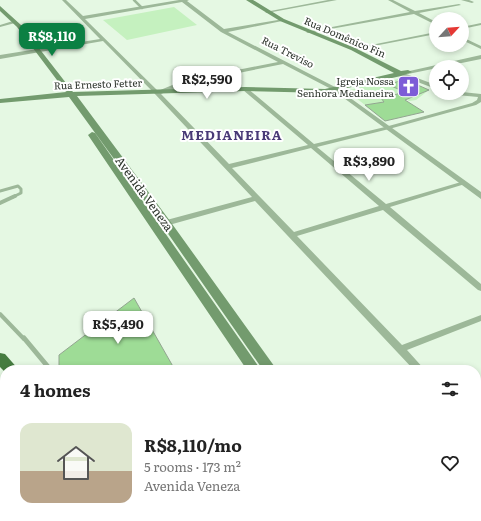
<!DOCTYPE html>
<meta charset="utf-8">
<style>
body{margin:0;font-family:Literata,serif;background:#f6f6f6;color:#222;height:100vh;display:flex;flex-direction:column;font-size:15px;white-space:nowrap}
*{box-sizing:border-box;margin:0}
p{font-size:13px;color:#767676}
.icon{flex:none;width:22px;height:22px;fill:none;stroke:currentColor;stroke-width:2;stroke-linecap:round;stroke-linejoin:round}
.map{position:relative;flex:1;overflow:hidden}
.drawer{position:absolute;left:0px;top:365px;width:481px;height:156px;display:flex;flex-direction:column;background:#fff;border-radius:16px 16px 0 0;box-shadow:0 2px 6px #0003}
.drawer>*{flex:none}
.needle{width:26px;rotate:64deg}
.fabs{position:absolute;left:429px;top:12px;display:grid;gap:8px}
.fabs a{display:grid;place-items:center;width:40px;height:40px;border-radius:50%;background:#fff;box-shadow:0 2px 6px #0003;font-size:20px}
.price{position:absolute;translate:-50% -34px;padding:0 9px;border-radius:8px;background:#fff;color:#222;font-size:13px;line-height:26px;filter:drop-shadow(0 1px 2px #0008)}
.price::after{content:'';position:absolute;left:50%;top:24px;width:12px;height:9px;margin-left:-6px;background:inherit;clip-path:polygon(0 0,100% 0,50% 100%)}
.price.selected{background:#0b8043;color:#fff}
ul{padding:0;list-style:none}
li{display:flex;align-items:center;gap:12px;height:100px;padding:0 20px}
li+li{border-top:1px solid #e0e0e0}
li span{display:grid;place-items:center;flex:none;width:112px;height:80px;border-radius:12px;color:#555}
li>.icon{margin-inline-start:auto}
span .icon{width:48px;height:48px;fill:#fffc;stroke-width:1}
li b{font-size:17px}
h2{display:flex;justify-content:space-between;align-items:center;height:48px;padding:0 20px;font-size:17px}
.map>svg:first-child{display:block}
.green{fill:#c5f1bf}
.building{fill:#9edc96;stroke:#93a591}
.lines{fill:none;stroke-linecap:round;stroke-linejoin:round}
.service-far3{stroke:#9db899;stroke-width:2.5}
.service-far2{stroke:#9db899;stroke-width:3}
.service-far1{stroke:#9db899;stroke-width:4}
.service{stroke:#9db899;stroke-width:5}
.minor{fill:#9db899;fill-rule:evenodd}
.tertiary{fill:#9db899;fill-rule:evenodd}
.secondary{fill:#739b6e;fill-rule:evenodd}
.trunk{fill:#467c40;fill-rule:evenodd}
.labels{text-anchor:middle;stroke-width:4;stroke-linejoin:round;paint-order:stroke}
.far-street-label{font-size:10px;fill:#2c332b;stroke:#fff}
.far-poi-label{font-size:10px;fill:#2c332b;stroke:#fff;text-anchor:end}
.street-label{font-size:12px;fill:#2c332b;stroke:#fff}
.far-district-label{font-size:13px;font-weight:bold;letter-spacing:1px;fill:#493a77;stroke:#fff}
</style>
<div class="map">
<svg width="481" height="521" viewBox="0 0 481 521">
<rect width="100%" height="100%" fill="#e5f8e3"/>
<path class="green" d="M174,7L197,25L127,40L103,20Z
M399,79L429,90L416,100L409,101L397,93L381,97L384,102L365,105L347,91L370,84Z"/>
<path class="building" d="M404,79L429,90L405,100L424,112L385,121L365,105L384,102L381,98L405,92L389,85Z
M134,298L175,370H63L59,367V355Z"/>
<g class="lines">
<path class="service-far3" d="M134,0L142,8"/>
<path class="service-far2" d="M0,191L18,186L21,189V193L13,197"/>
<path class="service-far1" d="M0,203L15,196
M0,314L24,339"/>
<path class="service" d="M24,338L49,368"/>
<path class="minor" d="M62,0H66L83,16L179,0H189L187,1L224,29L284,19V21H282L228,32L337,88V90H333L283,64L184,84L161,94L229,164L308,145L243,90V88H247L314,144L385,127L472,103L477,100L478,97L457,95L454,93H462V92L481,94V102L476,105L389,129L317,147L386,204L461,182H465L466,183L465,184L390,207L481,284V291L478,290L383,210L297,236L402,345L481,315V321L407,350L425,370H414L255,201L169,225H163L162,223L163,221L252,197L154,93L103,41L0,59V55L100,39ZM182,2L221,32L278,62L182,81L158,91L85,19ZM311,148L379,206L294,232L232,168Z
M328,0H337L267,13L265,12Z
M388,0H393L415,11L459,4L461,5L419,13L436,22V25L414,14L308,33L306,32L410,12Z
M461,0H469L474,2L472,3Z
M13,21L15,22V23L0,27V25Z
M481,23V25L462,29V27Z
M436,32V34L353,50L351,49Z
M462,37L481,46V49L462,40Z
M401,72L436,85V89L399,75L398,74Z
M476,427L481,429V440L476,438Z"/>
<path class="tertiary" d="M481,55V59L408,74L405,72Z
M335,87L481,192V199L333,90L332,89Z"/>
<path class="secondary" d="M246,0H253L284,19L355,48L401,71L408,70L412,72L401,76L325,93L245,91L77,96L170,221L277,370H263L162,225L69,97L0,103V99L66,92L17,27L0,11V6L21,25L73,92L245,87L325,89L394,73L351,50L280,21Z
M92,132L95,133L261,370H247L88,135Z
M347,516H365L367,521H349Z
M365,516H382L384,521H367Z"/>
<path class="trunk" d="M0,353L5,354L19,370H5V372L0,367Z
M0,398L5,400V415L0,413Z
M0,434L5,436V453L0,451Z
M0,476L5,477V495L0,494Z
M22,516H43L45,521H25Z
M65,516H85L87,521H68Z
M107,516H128L130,521H110Z"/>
</g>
<defs>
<symbol id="church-square" viewBox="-11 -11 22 22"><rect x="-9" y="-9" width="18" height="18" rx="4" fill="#7d5cd7" stroke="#fff"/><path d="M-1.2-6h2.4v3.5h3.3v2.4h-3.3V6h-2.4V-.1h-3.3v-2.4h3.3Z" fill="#fff"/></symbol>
</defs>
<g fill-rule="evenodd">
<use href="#church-square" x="396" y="74" width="25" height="25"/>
</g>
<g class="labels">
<g class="far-street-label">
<text transform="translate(345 37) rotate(23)" y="4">Rua Domênico Fin</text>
<text transform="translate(288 52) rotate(27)" y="4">Rua Treviso</text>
<text transform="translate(98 84) rotate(-2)" y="4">Rua Ernesto Fetter</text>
</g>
<g class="far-poi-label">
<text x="394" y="85">Igreja Nossa<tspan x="394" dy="12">Senhora Medianeira</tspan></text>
</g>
<g class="street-label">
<text transform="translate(144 194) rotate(54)" y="4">Avenida Veneza</text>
</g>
<g class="far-district-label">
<text x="232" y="140">MEDIANEIRA</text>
</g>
</g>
</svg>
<div class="fabs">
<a><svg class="needle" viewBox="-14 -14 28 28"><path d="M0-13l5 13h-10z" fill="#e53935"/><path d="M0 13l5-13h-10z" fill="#767676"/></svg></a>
<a><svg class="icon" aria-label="locate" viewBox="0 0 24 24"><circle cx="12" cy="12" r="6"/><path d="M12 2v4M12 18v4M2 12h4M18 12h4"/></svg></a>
</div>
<b class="price selected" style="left:52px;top:57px">R$8,110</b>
<b class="price" style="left:207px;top:100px">R$2,590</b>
<b class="price" style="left:369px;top:182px">R$3,890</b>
<b class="price" style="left:118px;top:345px">R$5,490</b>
<section class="drawer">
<h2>4 homes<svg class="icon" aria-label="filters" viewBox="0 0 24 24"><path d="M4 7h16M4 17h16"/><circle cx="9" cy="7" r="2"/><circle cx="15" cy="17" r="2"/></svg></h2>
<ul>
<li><span style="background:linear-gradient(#dfe7d0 60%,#b9a48a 0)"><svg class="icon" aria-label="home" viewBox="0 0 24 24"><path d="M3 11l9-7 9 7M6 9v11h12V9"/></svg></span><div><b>R$8,110/mo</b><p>5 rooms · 173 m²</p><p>Avenida Veneza</p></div><svg class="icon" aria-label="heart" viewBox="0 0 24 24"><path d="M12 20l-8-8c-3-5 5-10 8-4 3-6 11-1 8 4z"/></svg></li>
</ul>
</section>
</div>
